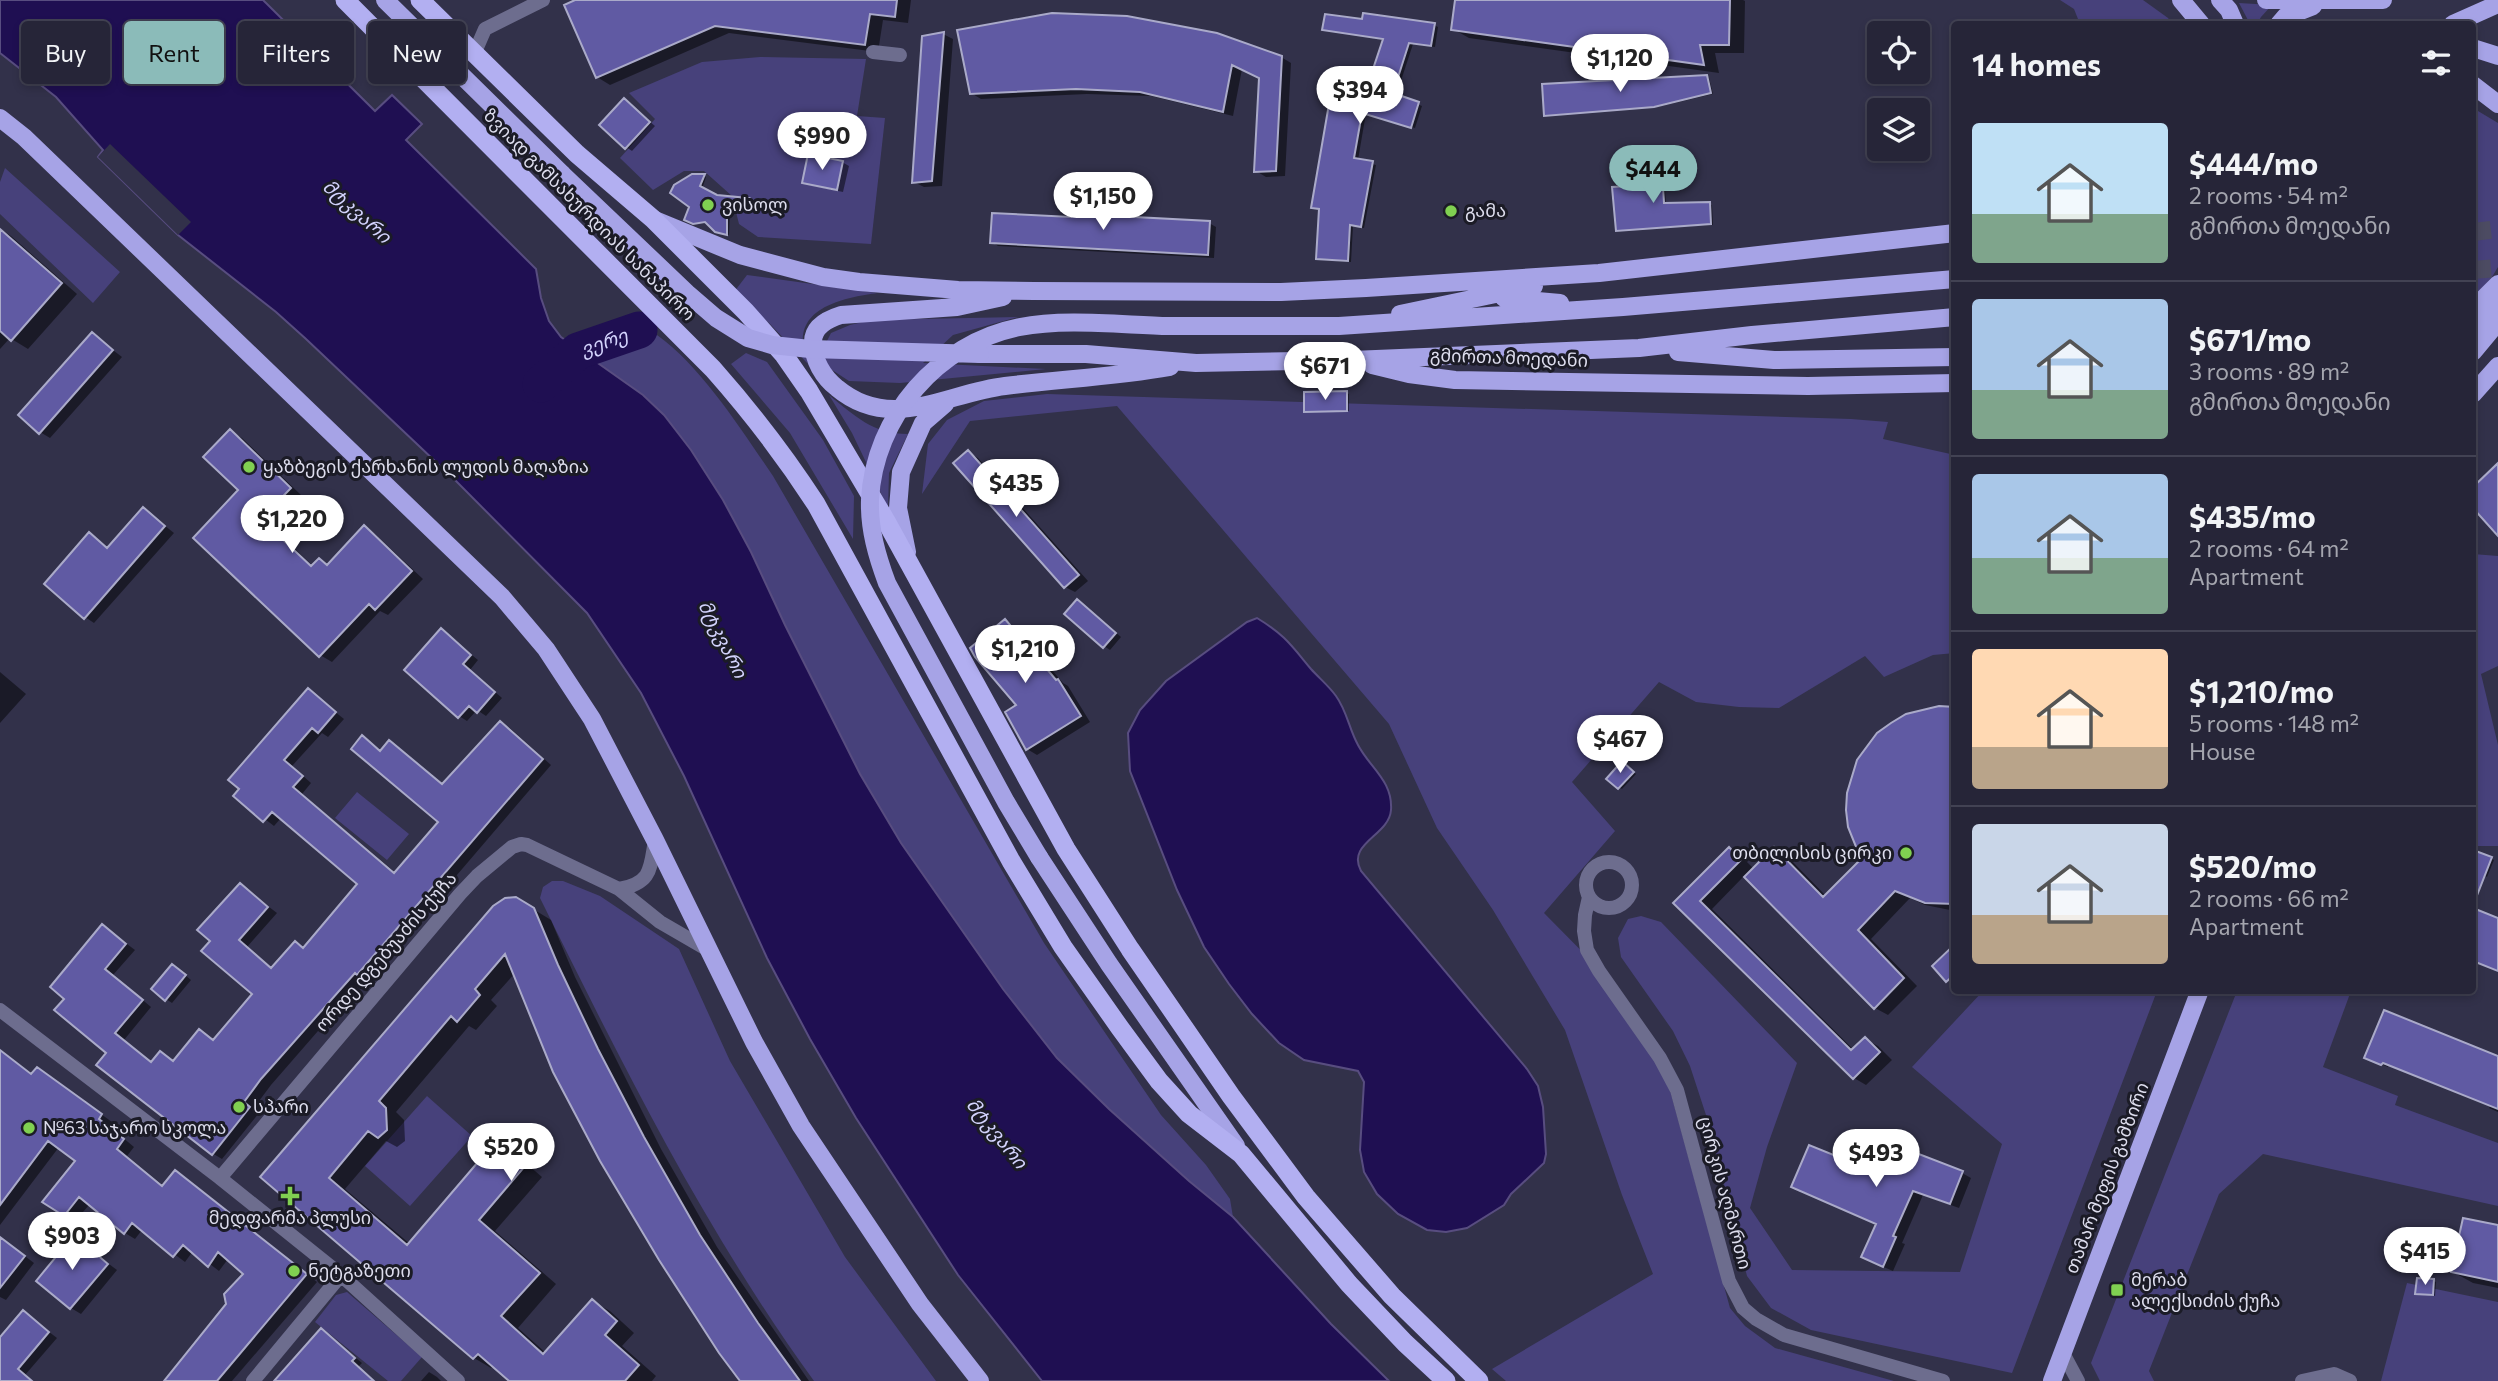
<!DOCTYPE html>
<meta charset="utf-8">
<style>
body{margin:0;font-family:Commissioner,"Noto Sans Georgian",sans-serif;background:#323143;color:#f1f3f6;height:100vh;display:flex;flex-direction:column;font-size:26px;white-space:nowrap}
*{box-sizing:border-box;margin:0}
p{font-size:23px;color:#a4a5ae}
.icon{flex:none;width:38px;height:38px;fill:none;stroke:currentColor;stroke-width:2;stroke-linecap:round;stroke-linejoin:round}
.map{position:relative;flex:1;overflow:hidden}
.panel{position:absolute;left:1951px;top:21px;width:525px;height:973px;display:flex;flex-direction:column;background:#262538;border-radius:7px;box-shadow:0 4px 10px #0003,0 0 0 2px #424253}
.panel>*{flex:none}
.guide{position:absolute;left:21px;top:21px;width:665px;height:63px;display:flex;gap:14px}
.buttons{position:absolute;left:1867px;top:21px;display:grid;gap:14px}
.buttons a{display:grid;place-items:center;width:63px;height:63px;border-radius:7px;background:#262538;box-shadow:0 4px 10px #0003,0 0 0 2px #424253;font-size:35px}
.price{position:absolute;translate:-50% -60px;padding:0 16px;border-radius:24px;background:#fff;color:#222;font-size:23px;line-height:46px;filter:drop-shadow(0 2px 4px #0008)}
.price::after{content:'';position:absolute;left:50%;top:42px;width:21px;height:16px;margin-left:-10px;background:inherit;clip-path:polygon(0 0,100% 0,50% 100%)}
.price.selected{background:#8bbbb9;color:#111}
ul{padding:0;list-style:none}
li{display:flex;align-items:center;gap:21px;height:175px;padding:0 21px}
li+li{border-top:2px solid #424253}
li span{display:grid;place-items:center;flex:none;width:196px;height:140px;border-radius:7px;color:#555}
li>.icon{margin-inline-start:auto}
span .icon{width:84px;height:84px;fill:#fffc;stroke-width:1}
li b{font-size:30px}
h2{display:flex;justify-content:space-between;align-items:center;height:84px;padding:0 21px;font-size:30px}
.chip{padding:0 24px;border-radius:7px;background:#262538;box-shadow:0 4px 10px #0003,0 0 0 2px #424253;font-size:24px;line-height:63px}
.chip.selected{background:#8bbbb9;color:#111}
.map>svg:first-child{display:block}
.green{fill:#47417b}
.water{fill:#1f0f52;stroke:#584d80;stroke-width:2}
.pier{fill:#32314a}
.shadow{fill:#0007}
.lines{fill:none;stroke-linecap:round;stroke-linejoin:round}
.river{stroke:#1f0f52;stroke-width:37}
.building{fill:#605aa3;stroke:#aaaac9;stroke-width:2}
.primary-tunnel{stroke:#4c4b62;stroke-width:18;stroke-dasharray:18 9;stroke-linecap:butt}
.pedestrian{stroke:#6d6d8e;stroke-width:14}
.minor{stroke:#6d6d8e;stroke-width:14}
.primary{stroke:#a6a3e6;stroke-width:18}
.trunk{stroke:#b2aff1;stroke-width:19}
.primary-bridge{stroke:#a6a3e6;stroke-width:18}
.poi-dot{fill:#80d051;stroke:#1b1b26;stroke-width:2.5}
.labels{text-anchor:middle;stroke-width:6;stroke-linejoin:round;paint-order:stroke}
.poi-label{font-size:18px;fill:#dddded;stroke:#1b1b26;text-anchor:start}
.street-label{font-size:18px;fill:#dddded;stroke:#1b1b26}
.water-label{font-size:19px;font-style:italic;fill:#d3d3fd;stroke:#1b1b26}
</style>
<div class="map">
<svg width="2498" height="1381" viewBox="0 0 2498 1381">
<rect width="100%" height="100%" fill="#32314a"/>
<path class="green" d="M2060,0H2143L2168,18L2172,24H2080L2074,9Z
M2239,3L2272,5L2261,17L2257,24H2250Z
M760,57L866,59L857,116L885,118L871,244L758,237L739,224L732,196L704,171H684L653,190L620,158L655,119L629,93L702,62Z
M2473,108L2498,123V267L2492,277L2473,298Z
M5,168L120,272L93,303L0,214V182Z
M747,275L877,293C850,297 800,305 803,343C804,350 807,357 808,364L770,324L734,292Z
M1018,317L953,335L923,363L1046,369L900,383L849,381L826,366L822,351L831,333L850,325L871,320Z
M657,335C702,367 742,431 773,476L1044,943L1161,1115L1206,1165L1230,1199L1233,1217L1189,1181L1109,1109L1057,1058L1003,989L901,843L860,774L785,625L751,552L723,500L691,450L664,415L643,395L592,360L599,352Z
M746,353L767,362L823,440L854,496L853,539L790,433L731,364Z
M1047,394L1851,419L1888,422L1883,439L1955,455V653L1933,655L1884,677L1865,656L1779,708L1739,707L1696,702L1659,682L1572,782L1615,831L1544,913L1620,990L1670,1090L1730,1308L1745,1326L1775,1348L1894,1381H1506L1492,1369L1653,1274L1622,1195L1565,1030L1493,910L1437,828L1389,724L1117,406L970,421L922,494L928,444L947,420L984,401Z
M829,395C855,416 873,434 908,434L889,473L888,508L852,433Z
M2473,554L2498,556V666L2481,674L2498,745V846H2473Z
M357,792L409,834L387,860L335,818Z
M552,881H563L600,896L679,949L730,1061L845,1257L936,1381H814C705,1231 622,1064 540,898L543,887Z
M1641,916L1661,922L1797,1063L1767,1147L1750,1208L1792,1270L1960,1272L2002,1144L1912,1067L1983,991H2157L2012,1373L1811,1330L1771,1308L1747,1276L1706,1115L1690,1066L1673,1031L1621,957L1618,938L1628,919Z
M2237,991H2351L2323,1067L2398,1096L2395,1105L2498,1143V1206L2263,1154L2219,1194L2149,1371L2154,1381H2100L2091,1363Z
M427,1096L472,1136L410,1206L365,1166Z
M2407,1283L2498,1302V1381H2381Z
M347,1292L422,1357L401,1381H388L315,1322L336,1295Z"/>
<path class="water" d="M0,0H263L375,111L392,95L422,124L406,140L536,269L541,298L549,321L561,337L643,395L664,415L691,450L723,500L751,552L785,625L860,774L901,843L1003,989L1057,1058L1109,1109L1189,1181L1233,1217L1331,1324L1389,1381H1042L958,1275L856,1118L810,1039L767,958L684,776L641,693L587,613L456,481L306,339L276,312L178,235L98,157L103,150L56,97L0,53Z
M1257,618C1285,635 1291,645 1311,669C1319,678 1329,686 1336,696C1347,711 1349,729 1358,745C1370,768 1393,781 1391,810C1389,836 1346,843 1361,871L1527,1069L1538,1086L1543,1107L1546,1154L1544,1163L1511,1194L1504,1205L1467,1228L1446,1232L1427,1230L1398,1214L1377,1194L1364,1172L1360,1150L1364,1082L1358,1071L1304,1060L1279,1043L1252,1014L1229,984L1204,947L1177,890L1130,771L1128,733L1140,710L1166,681L1247,622Z"/>
<path class="pier" d="M110,144L191,222L178,235L98,157Z"/>
<path class="shadow" d="M580,0H911L908,23L883,20L878,52L729,33L610,85L597,77Z
M1457,0H1743L1745,1L1744,53H1715L1719,73L1469,38L1453,29Z
M1434,25L1438,27L1435,47L1413,44L1396,96L1422,106L1415,128L1366,113L1358,160L1376,165L1364,228L1353,226L1351,262L1321,260L1317,258L1320,210L1313,207L1368,89L1384,40L1324,29Z
M943,34L953,39L942,186L924,187L914,182Z
M1281,57L1291,63L1285,176L1266,177L1256,171L1261,78L1242,69L1233,116L1151,96L1087,94L981,99L971,93Z
M1706,76L1709,78L1713,94L1658,107L1546,115Z
M624,100L655,126L632,151L626,147Z
M842,162L849,166L843,192L810,185L804,182Z
M1661,171L1664,173L1666,205L1710,204L1712,205L1713,225L1618,230L1630,188Z
M704,176L706,177L702,189L717,197L749,200L730,211L729,235L720,232L708,223L697,224L686,219Z
M1116,211L1122,214V218L1209,223L1216,227L1214,258L998,246L992,242L1072,219Z
M0,229L11,236L77,294L28,349L10,338L0,349Z
M92,334L122,357L50,438L40,432Z
M1347,393L1349,394V411H1306Z
M230,431L242,438L302,496L272,527L313,566L319,560L329,565L364,528L376,535L423,579L388,615L380,611L332,662L320,655L240,490Z
M968,452L978,458L1088,581L1075,592L1065,587Z
M144,509L174,533L94,623L85,617L89,535L109,549Z
M1084,605L1121,637L1110,650L1104,646Z
M1005,621L1015,627L1063,683L1068,686L1090,722L1037,755L1027,749Z
M441,630L478,660L470,670L502,698L486,716L477,710L467,721L459,716Z
M0,672L26,694L0,723Z
M309,691L344,719L328,737L322,733L292,766L311,783L302,794L396,873L440,821L363,738L381,751L390,742L399,748L444,785L500,723L510,728L551,765L368,979L365,977L271,1085L253,1109L259,1113L222,1159L212,1153L108,1053L66,998L103,926L135,950L113,975L151,1007L124,1040L153,1063L160,1053L175,1062L214,1041L254,994L212,940L240,885L277,913L247,947L273,969L296,943L305,948L359,884L281,818L274,826L235,796Z
M1955,708V911L1925,905L1910,898L1871,939L1917,986L1888,1015L1875,1008L1745,875L1712,909L1854,1050L1865,1039L1878,1046L1892,1060L1866,1085L1854,1078L1676,903L1729,850L1742,857L1754,869L1774,850L1788,857L1826,896L1863,859Z
M1625,765L1636,774L1622,789L1609,779Z
M2474,852L2494,860L2487,877L2473,871Z
M515,898L551,920L575,977L661,1149L717,1247L809,1381H742L515,973L491,1000L497,1006L476,1030L469,1026L396,1112L404,1120L405,1141L397,1147L386,1141L345,1189L410,1244L496,1143L514,1153L542,1177L495,1231L556,1284L518,1328L546,1353L592,1301L610,1311L634,1333L622,1346L656,1376L652,1381H511L494,1366L491,1368L474,1358L262,1177Z
M1955,947V983L1953,984L1947,980Z
M179,970L191,980L172,1003L166,999Z
M0,1049L33,1075L48,1076L112,1122L109,1126L134,1147L127,1156L164,1186L175,1172L186,1178L317,1282L232,1381H166L228,1304L246,1274L228,1259L219,1271L193,1251L185,1262L142,1230L135,1239L125,1233L90,1204L75,1221L65,1215L78,1161L59,1147L0,1225Z
M2498,1058V1112L2489,1108L2491,1105L2389,1065L2388,1067L2373,1061Z
M1962,1173L1971,1178L1959,1208L1923,1195L1902,1243L1905,1244L1893,1271L1872,1262L1878,1224L1793,1187L1874,1174Z
M2498,1227V1288L2473,1283L2453,1272Z
M0,1237L34,1263L6,1300L0,1297Z
M74,1238L117,1270L81,1314L71,1308Z
M2434,1281L2436,1282L2435,1296L2420,1294Z
M23,1312L57,1338L25,1375L32,1381H0V1340Z
M322,1330L362,1363L358,1367L375,1381H276Z
M429,1372L437,1377L441,1381H421Z"/>
<g class="lines">
<path class="river" id="s1" d="M541,384L578,351L639,330"/>
</g>
<path class="building" d="M575,0H897L895,17L870,14L865,45L715,26L596,78L564,5Z
M1455,0H1730L1729,45H1700L1704,65L1451,30Z
M1052,13L1127,16L1217,33L1282,56L1276,171L1254,172L1259,78L1232,65L1223,112L1140,92L1076,89L970,94L957,30Z
M1363,13L1435,23L1431,46L1409,43L1393,93L1419,102L1411,128L1362,113L1354,158L1373,161L1361,227L1350,225L1348,261L1316,259L1319,209L1311,208L1333,81L1367,87L1383,39L1322,30L1325,14L1362,19Z
M944,32L932,181L912,183L922,36Z
M1707,75L1711,93L1654,107L1544,116L1542,84Z
M624,98L650,122L625,149L599,125Z
M808,154L843,161L837,190L802,183Z
M1662,170L1664,203L1710,202L1711,224L1616,231L1612,187L1628,186L1627,172Z
M692,174H705L700,186L717,195L748,198L727,210V235L715,232L705,222L693,224L684,220L689,207L670,193L674,185Z
M1071,207L1116,209V216L1210,221L1208,255L990,243L992,213L1071,217Z
M0,229L62,283L11,341L0,331Z
M92,332L113,350L39,434L18,415Z
M1347,391V411L1304,412V392Z
M230,429L291,488L261,519L311,566L319,558L327,565L364,525L412,571L375,610L369,604L319,657L193,538L238,490L203,457Z
M968,450L1079,575L1064,588L953,463Z
M2498,463V536L2473,508V487Z
M143,507L165,526L84,619L44,584L89,532L107,548Z
M1077,599L1116,633L1103,648L1064,614Z
M1005,619L1056,680L1058,679L1081,716L1026,750L1005,712L1016,705L975,657L970,648Z
M441,628L471,655L463,664L495,692L477,713L469,706L458,718L404,670Z
M308,688L336,712L318,733L312,728L284,760L303,776L293,787L394,873L438,822L351,749L362,735L380,751L389,740L442,784L500,721L543,759L357,975L355,973L261,1079L244,1102L250,1107L212,1155L96,1065L106,1053L54,1010L64,999L50,987L102,924L126,944L105,969L143,1000L115,1033L151,1062L160,1051L173,1061L199,1029L213,1040L252,994L201,951L210,941L197,930L240,883L268,907L239,940L271,968L295,941L303,948L357,884L272,812L263,822L233,796L239,789L228,780Z
M1939,706L1955,707V904L1925,903L1895,891L1858,930L1904,978L1874,1009L1744,877L1774,847L1823,897L1861,859L1848,827L1846,810L1847,793L1857,760L1877,733L1891,723L1906,714Z
M1622,761L1634,772L1618,789L1606,779Z
M1729,847L1741,860L1700,901L1851,1050L1865,1037L1880,1052L1853,1079L1673,903Z
M2473,850L2492,857L2474,903H2473Z
M516,897L534,908L558,965L598,1049L644,1137L700,1235L758,1323L800,1381H740L719,1353L659,1260L600,1161L553,1072L505,954L475,989L480,995L457,1022L451,1016L379,1101L386,1108L387,1130L378,1138L368,1131L329,1178L407,1245L496,1141L525,1166L479,1220L540,1273L501,1316L543,1354L592,1299L617,1321L605,1335L639,1365L625,1381H509L478,1354L473,1359L260,1177L493,906L505,898Z
M2473,908L2498,918V971L2473,961Z
M1955,944V974L1946,982L1932,966Z
M172,964L186,975L165,1001L151,989Z
M2384,1010L2498,1056V1109L2383,1063L2381,1065L2364,1058Z
M0,1050L31,1074L37,1067L102,1114L99,1119L124,1139L117,1149L162,1186L175,1170L307,1274L217,1381H164L226,1304L224,1294L243,1274L218,1252L208,1267L183,1245L173,1257L132,1223L124,1234L79,1197L64,1216L42,1202L75,1161L48,1141L0,1205Z
M1885,1141L1963,1171L1950,1204L1913,1191L1893,1236L1896,1237L1883,1267L1861,1257L1876,1224L1791,1187L1809,1145L1873,1171Z
M2463,1218L2498,1225V1282L2451,1272Z
M74,1235L108,1264L70,1309L36,1281Z
M0,1237L25,1256L0,1288Z
M2417,1278L2434,1279L2433,1295L2415,1294Z
M23,1310L49,1332L18,1369L32,1381H0V1337Z
M321,1328L355,1358L352,1361L374,1381H274Z"/>
<g class="lines">
<path class="primary-tunnel" d="M2473,232L2498,229
M2473,270L2498,268"/>
<path class="pedestrian" d="M873,52L900,55"/>
<path class="minor" d="M475,52L485,29L543,0
M1586 885a23 23 0 1 1 46 0a23 23 0 1 1-46 0Z
M619,889C652,883 650,869 655,840
M1589,897L1585,915L1584,931L1587,950L1599,971L1660,1058L1677,1090L1729,1281L1743,1308L1756,1319L1784,1335L1943,1381
M0,1010L220,1178L341,1275L458,1381
M220,1178L460,894L477,876L512,847L521,844L527,845L619,889L660,922L710,951
M2063,1353L2078,1381
M253,1381L341,1275
M2302,1381L2334,1374L2350,1381"/>
<path class="primary" d="M385,0L562,174
M2181,0L2201,24
M2220,0L2229,10L2235,24
M2266,0H2383
M2279,24L2285,17L2313,6
M2453,24L2498,4
M2473,48L2498,56
M2473,85L2498,104
M0,118L24,137L502,597L546,649L592,719L655,840L754,1042L801,1126L920,1304L980,1381
M655,220L740,255L823,277L859,282L958,290L1034,291L1281,292L1366,288L1599,273L1955,233
M1003,297L957,307L841,315C828,319 813,326 813,342C813,360 823,377 837,388C891,433 946,393 1005,386C1060,379 1115,377 1170,367
M1504,298L1560,303
M2473,309L2498,284
M1400,314L1534,286
M1169,326H1339L1623,307L1955,279
M2473,332L2498,301
M1678,352L1774,360L1955,357
M2473,352L2498,322
M980,354H1086L1196,363L1352,360L1639,348L1752,335L1955,317
M1372,365L1409,374L1455,380L1808,386L1955,383
M2473,394L2498,366
M907,552L898,508L901,472L923,423L945,404
M1039,857L1109,964L1236,1146
M2052,1381L2200,990"/>
<path class="trunk" d="M345,0L713,369C751,412 785,456 816,504L1011,861L1063,947L1120,1028L1159,1081L1189,1114L1241,1154L1349,1284L1405,1343L1446,1381
M420,0L577,154L653,219L746,312L784,355L809,391L886,521L1066,849L1130,949L1231,1096L1306,1197L1392,1296L1479,1381"/>
<path class="primary-bridge" d="M562,174L687,293L716,318L748,338L772,345L810,349L980,354
M1039,857L1006,802L887,583C877,556 869,529 870,500C874,417 938,343 1020,327C1064,318 1123,325 1169,326"/>
</g>
<g class="poi-dot">
<circle cx="708" cy="205" r="7"/>
<circle cx="1451" cy="211" r="7"/>
<circle cx="249" cy="467" r="7"/>
<circle cx="1906" cy="853" r="7"/>
<circle cx="239" cy="1107" r="7"/>
<circle cx="29" cy="1128" r="7"/>
<path d="M286.5 1185.5h7v7h7v7h-7v7h-7v-7h-7v-7h7z"/>
<circle cx="294" cy="1271" r="7"/>
<rect x="2110" y="1283" width="14" height="14" rx="3.5"/>
</g>
<g class="labels">
<g class="poi-label">
<text x="722" y="211">ვისოლ</text>
<text x="1465" y="217">გამა</text>
<text x="263" y="473">ყაზბეგის ქარხანის ლუდის მაღაზია</text>
<text x="1892" y="859" text-anchor="end">თბილისის ცირკი</text>
<text x="253" y="1113">სპარი</text>
<text x="43" y="1134">№63 საჯარო სკოლა</text>
<text x="290" y="1224" text-anchor="middle">მედფარმა პლუსი</text>
<text x="308" y="1277">ნეტგაზეთი</text>
<text x="2131" y="1286">მერაბ<tspan x="2131" dy="21">ალექსიძის ქუჩა</tspan></text>
</g>
<g class="street-label">
<text transform="translate(589 215) rotate(45)" y="6">ზვიად გამსახურდიას სანაპირო</text>
<text transform="translate(1509 358) rotate(2)" y="6">გმირთა მოედანი</text>
<text transform="translate(386 952) rotate(-49)" y="6">ორდე დგებუაძის ქუჩა</text>
<text transform="translate(2107 1178) rotate(-69)" y="6">თამარ მეფის გამზირი</text>
<text transform="translate(1725 1193) rotate(75)" y="6">ცირკის აღმართი</text>
</g>
<g class="water-label">
<text transform="translate(357 211) rotate(42)" y="7">მტკვარი</text>
<text dy="7" stroke="none"><textPath href="#s1" startOffset="77">ვერე</textPath></text>
<text transform="translate(723 639) rotate(63)" y="7">მტკვარი</text>
<text transform="translate(997 1133) rotate(51)" y="7">მტკვარი</text>
</g>
</g>
</svg>
<div class="buttons">
<a><svg class="icon" aria-label="locate" viewBox="0 0 24 24"><circle cx="12" cy="12" r="6"/><path d="M12 2v4M12 18v4M2 12h4M18 12h4"/></svg></a>
<a><svg class="icon" aria-label="layers" viewBox="0 0 24 24"><path d="M12 4l9 5-9 5-9-5zM3 14l9 5 9-5"/></svg></a>
</div>
<b class="price" style="left:1620px;top:94px">$1,120</b>
<b class="price" style="left:1360px;top:126px">$394</b>
<b class="price" style="left:822px;top:172px">$990</b>
<b class="price selected" style="left:1653px;top:205px">$444</b>
<b class="price" style="left:1103px;top:232px">$1,150</b>
<b class="price" style="left:1325px;top:402px">$671</b>
<b class="price" style="left:1016px;top:519px">$435</b>
<b class="price" style="left:292px;top:555px">$1,220</b>
<b class="price" style="left:1025px;top:685px">$1,210</b>
<b class="price" style="left:1620px;top:775px">$467</b>
<b class="price" style="left:511px;top:1183px">$520</b>
<b class="price" style="left:1876px;top:1189px">$493</b>
<b class="price" style="left:72px;top:1272px">$903</b>
<b class="price" style="left:2425px;top:1287px">$415</b>
<div class="guide">
<a class="chip">Buy</a>
<a class="chip selected">Rent</a>
<a class="chip">Filters</a>
<a class="chip">New</a>
</div>
<section class="panel">
<h2>14 homes<svg class="icon" aria-label="filters" viewBox="0 0 24 24"><path d="M4 7h16M4 17h16"/><circle cx="9" cy="7" r="2"/><circle cx="15" cy="17" r="2"/></svg></h2>
<ul>
<li><span style="background:linear-gradient(#bfe0f5 65%,#7fa58c 0)"><svg class="icon" aria-label="home" viewBox="0 0 24 24"><path d="M3 11l9-7 9 7M6 9v11h12V9"/></svg></span><div><b>$444/mo</b><p>2 rooms · 54 m²</p><p>გმირთა მოედანი</p></div></li>
<li><span style="background:linear-gradient(#a9c7e8 65%,#7fa58c 0)"><svg class="icon" aria-label="home" viewBox="0 0 24 24"><path d="M3 11l9-7 9 7M6 9v11h12V9"/></svg></span><div><b>$671/mo</b><p>3 rooms · 89 m²</p><p>გმირთა მოედანი</p></div></li>
<li><span style="background:linear-gradient(#a9c7e8 60%,#7fa58c 0)"><svg class="icon" aria-label="home" viewBox="0 0 24 24"><path d="M3 11l9-7 9 7M6 9v11h12V9"/></svg></span><div><b>$435/mo</b><p>2 rooms · 64 m²</p><p>Apartment</p></div></li>
<li><span style="background:linear-gradient(#ffd9b3 70%,#b9a48a 0)"><svg class="icon" aria-label="home" viewBox="0 0 24 24"><path d="M3 11l9-7 9 7M6 9v11h12V9"/></svg></span><div><b>$1,210/mo</b><p>5 rooms · 148 m²</p><p>House</p></div></li>
<li><span style="background:linear-gradient(#c9d6e8 65%,#b9a48a 0)"><svg class="icon" aria-label="home" viewBox="0 0 24 24"><path d="M3 11l9-7 9 7M6 9v11h12V9"/></svg></span><div><b>$520/mo</b><p>2 rooms · 66 m²</p><p>Apartment</p></div></li>
</ul>
</section>
</div>
